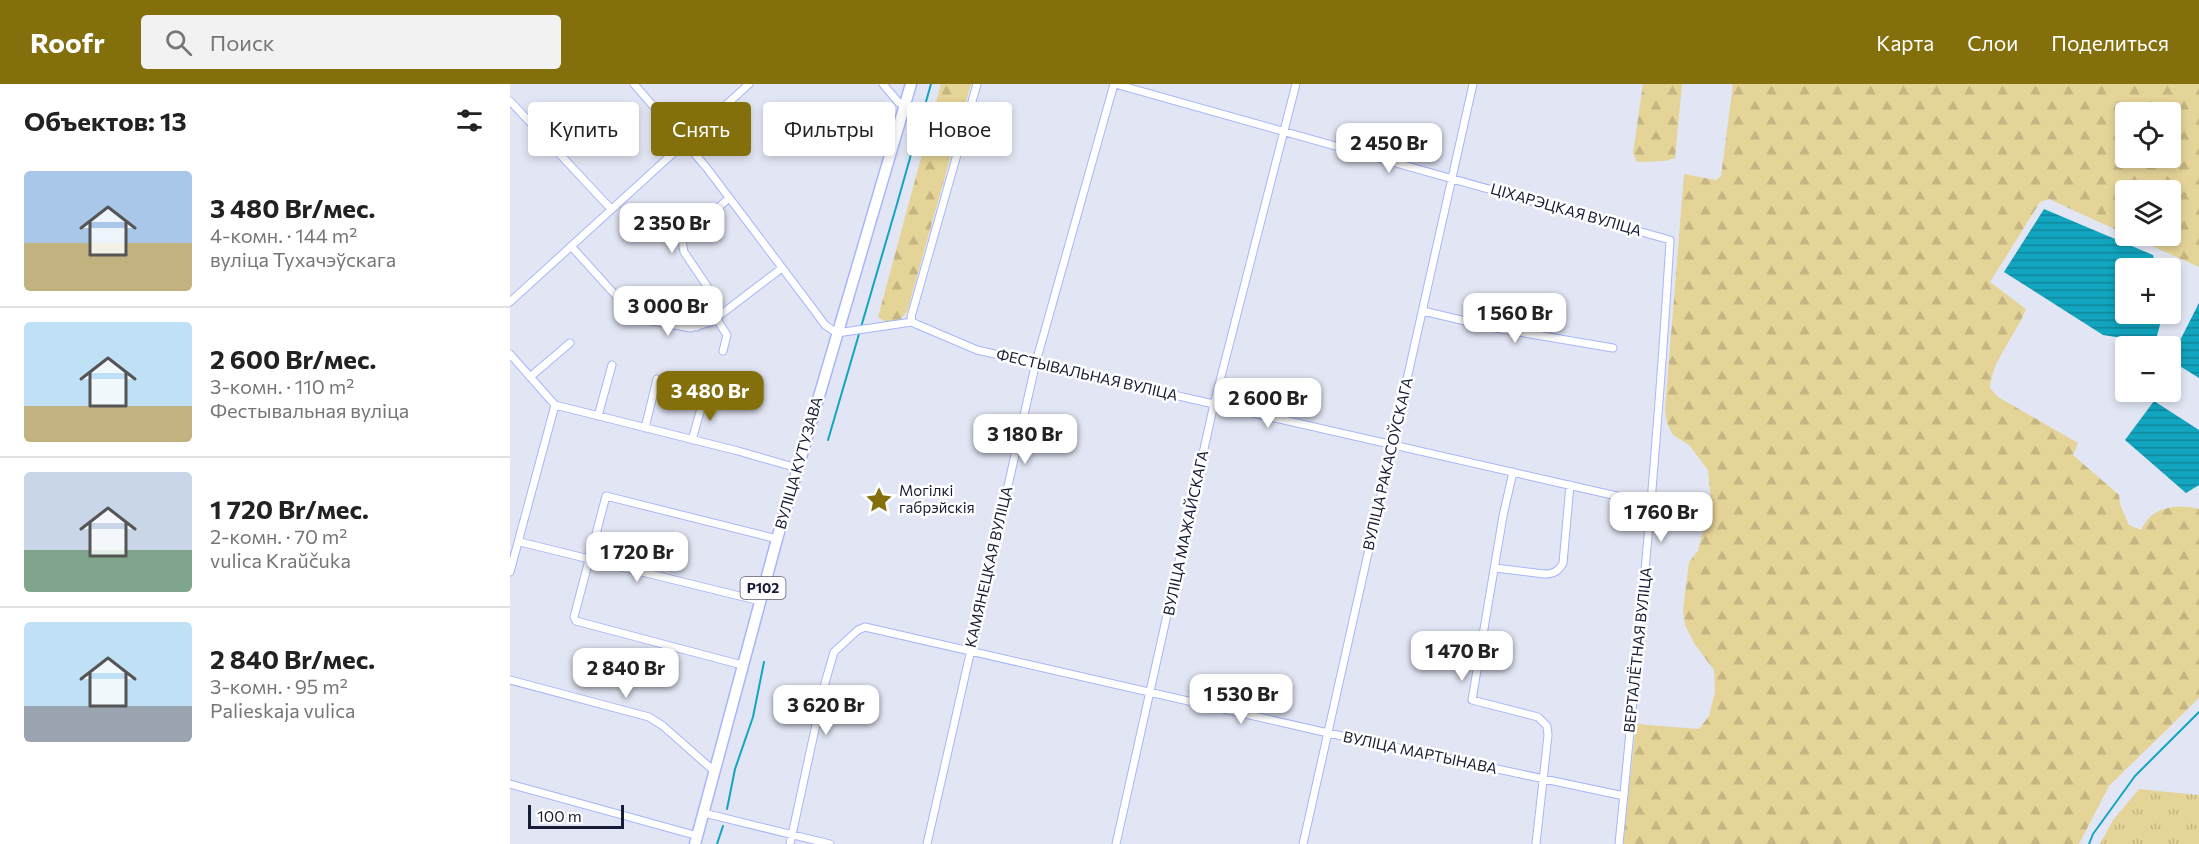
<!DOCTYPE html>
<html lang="ru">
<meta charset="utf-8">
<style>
body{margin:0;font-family:Commissioner,sans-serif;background:#f2f2f2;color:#222;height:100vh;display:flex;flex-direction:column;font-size:22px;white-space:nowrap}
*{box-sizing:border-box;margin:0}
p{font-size:20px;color:#767676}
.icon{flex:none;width:33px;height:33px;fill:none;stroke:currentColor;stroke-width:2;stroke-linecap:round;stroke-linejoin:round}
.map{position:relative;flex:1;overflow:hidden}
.drawer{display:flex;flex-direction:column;background:#fff;width:510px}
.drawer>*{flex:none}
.banner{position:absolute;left:18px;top:18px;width:570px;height:54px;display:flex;gap:12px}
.tools{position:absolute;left:1605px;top:18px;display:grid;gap:12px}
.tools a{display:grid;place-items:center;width:66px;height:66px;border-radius:6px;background:#fff;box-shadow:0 3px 9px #0003;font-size:30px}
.scale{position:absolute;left:18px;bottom:15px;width:96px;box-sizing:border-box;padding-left:6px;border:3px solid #181c36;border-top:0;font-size:16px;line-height:21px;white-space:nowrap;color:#181c36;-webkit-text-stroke:4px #fff;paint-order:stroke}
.price{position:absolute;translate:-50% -51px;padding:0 14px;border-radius:12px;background:#fff;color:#222;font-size:20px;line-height:39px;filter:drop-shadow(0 2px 3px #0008)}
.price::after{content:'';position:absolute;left:50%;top:36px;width:18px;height:14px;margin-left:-9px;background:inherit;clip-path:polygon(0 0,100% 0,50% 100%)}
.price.current{background:#846f0d;color:#fff}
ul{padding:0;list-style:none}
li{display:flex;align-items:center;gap:18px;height:150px;padding:0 24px}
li+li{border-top:2px solid #e0e0e0}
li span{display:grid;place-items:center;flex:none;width:168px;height:120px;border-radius:6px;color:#555}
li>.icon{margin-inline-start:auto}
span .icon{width:72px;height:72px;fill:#fffc;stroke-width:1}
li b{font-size:26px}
h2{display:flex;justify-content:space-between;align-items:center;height:72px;padding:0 24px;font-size:26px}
.tag{padding:0 21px;border-radius:6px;background:#fff;box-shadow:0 3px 9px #0003;font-size:21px;line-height:54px}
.tag.current{background:#846f0d;color:#fff}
header{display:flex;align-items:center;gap:36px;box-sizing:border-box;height:84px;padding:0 30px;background:#846f0d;color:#fff}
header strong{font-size:28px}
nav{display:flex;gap:33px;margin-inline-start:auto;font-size:21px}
.search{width:420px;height:54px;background:#f2f2f2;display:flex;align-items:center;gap:15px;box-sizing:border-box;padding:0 21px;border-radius:6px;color:#767676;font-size:22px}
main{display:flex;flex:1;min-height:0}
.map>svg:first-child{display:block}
.grass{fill:url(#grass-tufts)}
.forest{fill:url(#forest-firs);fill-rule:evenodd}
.water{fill:url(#water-rules)}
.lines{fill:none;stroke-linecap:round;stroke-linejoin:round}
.stream{stroke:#12a5bf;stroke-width:2}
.street-casing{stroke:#a7b6fa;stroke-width:9}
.primary-casing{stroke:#a7b6fa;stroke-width:13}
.street{stroke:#fff;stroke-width:7}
.primary{stroke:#fff;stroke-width:10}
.labels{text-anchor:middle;stroke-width:5;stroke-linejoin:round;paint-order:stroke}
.shield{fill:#fff;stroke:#5d6072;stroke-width:1.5}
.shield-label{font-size:14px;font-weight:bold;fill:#181c36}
.street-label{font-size:15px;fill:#181c36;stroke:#fff}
.poi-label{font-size:15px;fill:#181c36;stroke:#fff;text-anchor:start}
</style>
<header>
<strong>Roofr</strong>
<div class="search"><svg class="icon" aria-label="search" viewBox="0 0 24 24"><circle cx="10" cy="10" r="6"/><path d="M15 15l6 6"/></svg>Поиск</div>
<nav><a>Карта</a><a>Слои</a><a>Поделиться</a></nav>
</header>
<main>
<section class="drawer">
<h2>Объектов: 13<svg class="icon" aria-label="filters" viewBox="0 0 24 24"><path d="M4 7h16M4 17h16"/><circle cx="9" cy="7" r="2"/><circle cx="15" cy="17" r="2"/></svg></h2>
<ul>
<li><span style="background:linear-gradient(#a9c7e8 60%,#c2b280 0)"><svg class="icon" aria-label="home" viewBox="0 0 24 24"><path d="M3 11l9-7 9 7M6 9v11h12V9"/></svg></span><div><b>3 480 Br/мес.</b><p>4-комн. · 144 m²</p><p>вуліца Тухачэўскага</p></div></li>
<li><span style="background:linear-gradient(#bfe0f5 70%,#c2b280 0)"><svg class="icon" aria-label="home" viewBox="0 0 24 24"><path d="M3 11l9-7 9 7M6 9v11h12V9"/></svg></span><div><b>2 600 Br/мес.</b><p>3-комн. · 110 m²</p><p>Фестывальная вуліца</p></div></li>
<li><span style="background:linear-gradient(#c9d6e8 65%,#7fa58c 0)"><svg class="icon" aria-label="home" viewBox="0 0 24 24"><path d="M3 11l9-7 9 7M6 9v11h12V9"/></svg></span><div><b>1 720 Br/мес.</b><p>2-комн. · 70 m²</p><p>vulica Kraŭčuka</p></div></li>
<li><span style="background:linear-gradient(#bfe0f5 70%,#9aa5b1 0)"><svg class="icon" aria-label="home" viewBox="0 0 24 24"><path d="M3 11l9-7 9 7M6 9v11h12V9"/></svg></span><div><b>2 840 Br/мес.</b><p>3-комн. · 95 m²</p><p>Palieskaja vulica</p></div></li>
</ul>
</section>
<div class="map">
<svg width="1689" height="760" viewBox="0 0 1689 760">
<defs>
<pattern id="grass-tufts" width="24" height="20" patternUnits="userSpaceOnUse" patternTransform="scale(1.5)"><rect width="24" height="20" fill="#e5d497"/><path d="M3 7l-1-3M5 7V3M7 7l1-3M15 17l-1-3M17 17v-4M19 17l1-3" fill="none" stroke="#c4b583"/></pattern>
<pattern id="forest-firs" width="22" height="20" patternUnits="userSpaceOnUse" patternTransform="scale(1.5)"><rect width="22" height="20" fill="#e5d497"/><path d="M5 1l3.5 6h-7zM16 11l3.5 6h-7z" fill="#c4b583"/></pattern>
<pattern id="water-rules" width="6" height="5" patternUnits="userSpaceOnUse" patternTransform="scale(1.5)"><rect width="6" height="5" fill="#12a5bf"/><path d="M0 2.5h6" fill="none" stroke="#10869c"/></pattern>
</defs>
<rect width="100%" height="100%" fill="#e2e6f4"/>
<path class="grass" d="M1629,705L1689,711V760H1590L1603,736Z"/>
<path class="forest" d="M431,0H461L397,228L390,236L376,238L368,233Z
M1133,0H1172L1165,74L1155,77L1127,78L1123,69Z
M1223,0H1689V183L1619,152H1660V106H1616L1615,150L1539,115L1530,118L1480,198L1516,225C1506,251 1482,276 1480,304L1488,313L1568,359L1563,371L1609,411L1610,420L1619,441L1631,446C1633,442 1636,437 1639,434C1650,422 1675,420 1689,425V614L1599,702L1569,760H1113L1126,640L1189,645L1199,632L1205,608L1204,586L1184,559L1175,541L1173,526L1179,478L1188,467L1201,416L1198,386L1179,361L1163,351L1157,339L1155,326L1174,90L1206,96L1211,92ZM1660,28V74H1616V28Z"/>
<path class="water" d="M1534,125L1643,171L1646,184H1616V230H1653L1645,259L1593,251L1494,188Z
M1689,219V294L1660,276Z
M1644,317L1689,346V401L1676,409L1615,356Z"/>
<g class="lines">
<path class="stream" d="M318,356L387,120L421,0
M217,725L225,685L243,633L254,578
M207,760L213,742
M1579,760L1583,750L1625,692L1689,628"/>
<defs>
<path id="street" d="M124,0L196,83L304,226L315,241L327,249L402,238
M373,0L389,19L395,21
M467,0L401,233L402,238L406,240L467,266L1142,420
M605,0L1160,156C1148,358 1129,559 1109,760
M0,17L101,125
M61,162L126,234L181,244L201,238L272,184
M0,218L239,0
M913,227L985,244L1103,264
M206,234L217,251L213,267
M187,243L178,217L197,202L174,168L172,156L219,114
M0,270L45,321L228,367L287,384
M20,293L60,259
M88,332L102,281
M135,344L147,295
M182,356L194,314
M1003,388L993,432L962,616L1028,633L1037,642L1038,651L1026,760
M10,458L250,517
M985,484L1034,490C1044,490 1049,487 1053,479L1060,401
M0,488L45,321
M232,581L66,537L64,533L96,412L267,455
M0,596L139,633L153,642L204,687
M0,700L188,752
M194,729L320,760
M280,760L315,599L324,568L348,546L355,543L818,649L1114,712
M417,760L526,278L604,0
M606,760L704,320L786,0
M793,760L963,0"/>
<path id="primary" d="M185,760L267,455L401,0"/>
</defs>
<use href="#street" class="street-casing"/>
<use href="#primary" class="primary-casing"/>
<use href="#street" class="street"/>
<use href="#primary" class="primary"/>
</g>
<defs>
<symbol id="sight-bare" viewBox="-9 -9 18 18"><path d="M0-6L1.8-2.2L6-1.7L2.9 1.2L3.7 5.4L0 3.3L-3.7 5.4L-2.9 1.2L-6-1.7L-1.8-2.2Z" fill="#846f0d" stroke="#fff" stroke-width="2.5" paint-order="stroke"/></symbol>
</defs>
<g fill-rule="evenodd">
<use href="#sight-bare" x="350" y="397" width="38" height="38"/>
</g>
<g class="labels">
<rect class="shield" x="230.5" y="493" width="45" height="22" rx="4.5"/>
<g class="shield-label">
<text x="253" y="509">Р102</text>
</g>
<g class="street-label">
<text transform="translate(1056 126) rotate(16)" y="5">ЦІХАРЭЦКАЯ ВУЛІЦА</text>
<text transform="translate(577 291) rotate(13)" y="5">ФЕСТЫВАЛЬНАЯ ВУЛІЦА</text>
<text transform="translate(289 379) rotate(-74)" y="5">ВУЛІЦА КУТУЗАВА</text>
<text transform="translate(878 380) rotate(-77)" y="5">ВУЛІЦА РАКАСОЎСКАГА</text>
<text transform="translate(676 449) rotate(-78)" y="5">ВУЛІЦА МАЖАЙСКАГА</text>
<text transform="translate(479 483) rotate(-77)" y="5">КАМЯНЕЦКАЯ ВУЛІЦА</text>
<text transform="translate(1128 566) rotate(-84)" y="5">ВЕРТАЛЁТНАЯ ВУЛІЦА</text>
<text transform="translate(910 669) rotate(12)" y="5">ВУЛІЦА МАРТЫНАВА</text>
</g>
<g class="poi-label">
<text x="389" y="412">Могілкі<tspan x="389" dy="17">габрэйскія</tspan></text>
</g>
</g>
</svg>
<div class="tools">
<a><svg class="icon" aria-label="locate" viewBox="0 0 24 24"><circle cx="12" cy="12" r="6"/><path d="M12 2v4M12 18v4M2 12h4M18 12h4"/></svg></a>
<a><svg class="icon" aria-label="layers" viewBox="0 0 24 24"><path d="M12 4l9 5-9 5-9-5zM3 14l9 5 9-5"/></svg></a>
<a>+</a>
<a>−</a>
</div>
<div class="scale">100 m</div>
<b class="price" style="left:879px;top:90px">2 450 Br</b>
<b class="price" style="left:162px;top:170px">2 350 Br</b>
<b class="price" style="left:158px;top:253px">3 000 Br</b>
<b class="price" style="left:1005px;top:260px">1 560 Br</b>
<b class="price current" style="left:200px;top:338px">3 480 Br</b>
<b class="price" style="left:758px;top:345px">2 600 Br</b>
<b class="price" style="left:515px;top:381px">3 180 Br</b>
<b class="price" style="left:1151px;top:459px">1 760 Br</b>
<b class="price" style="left:127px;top:499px">1 720 Br</b>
<b class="price" style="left:952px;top:598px">1 470 Br</b>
<b class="price" style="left:116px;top:615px">2 840 Br</b>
<b class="price" style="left:731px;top:641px">1 530 Br</b>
<b class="price" style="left:316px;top:652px">3 620 Br</b>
<div class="banner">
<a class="tag">Купить</a>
<a class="tag current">Снять</a>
<a class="tag">Фильтры</a>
<a class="tag">Новое</a>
</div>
</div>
</main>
